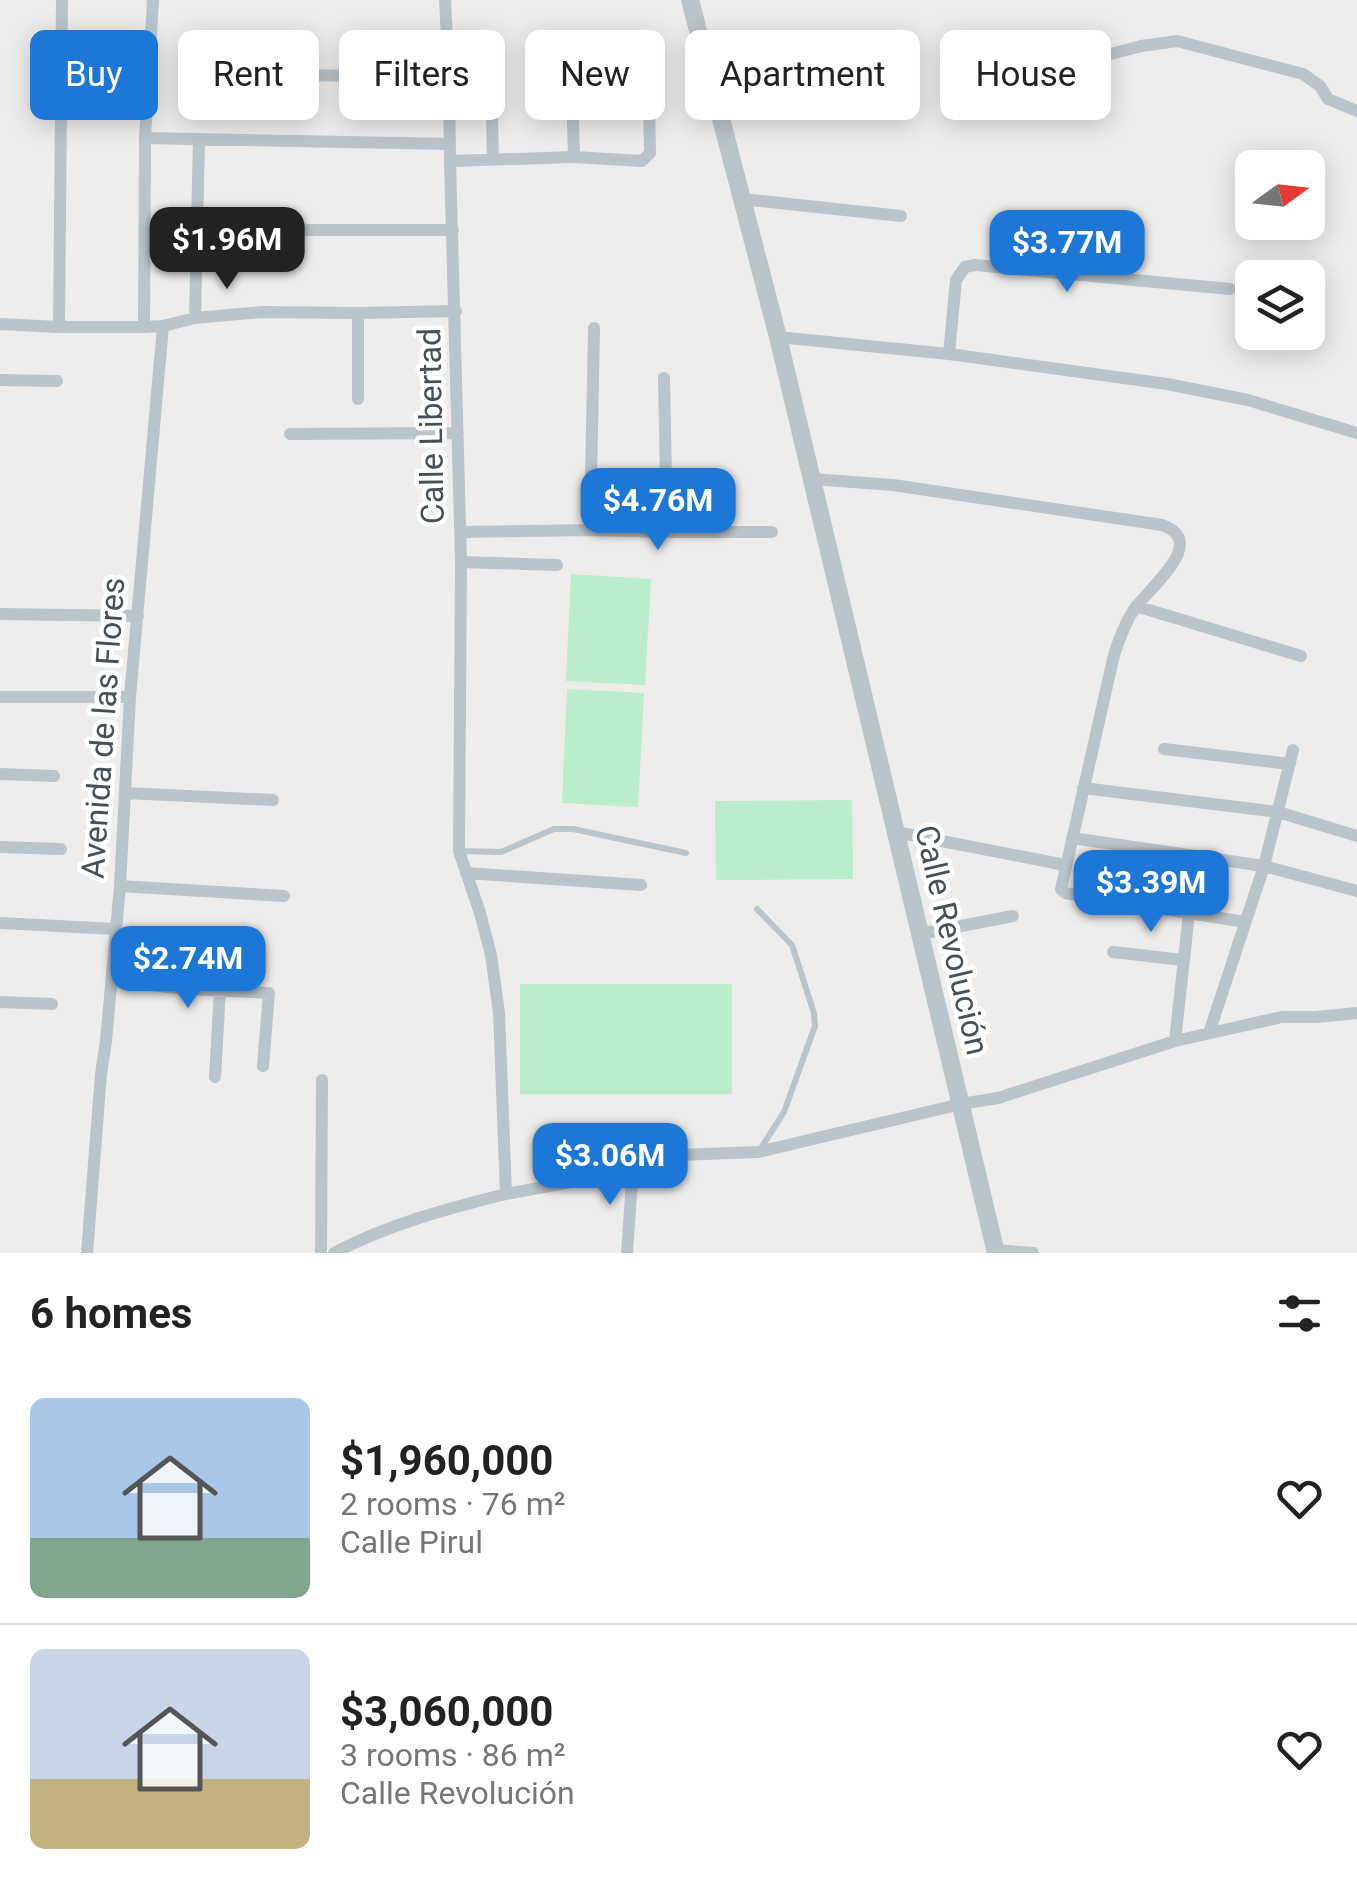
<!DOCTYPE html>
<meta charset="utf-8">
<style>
body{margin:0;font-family:Roboto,sans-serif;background:#f2f2f2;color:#222;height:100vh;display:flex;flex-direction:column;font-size:38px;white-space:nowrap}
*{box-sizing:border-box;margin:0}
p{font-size:32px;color:#767676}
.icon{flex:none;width:55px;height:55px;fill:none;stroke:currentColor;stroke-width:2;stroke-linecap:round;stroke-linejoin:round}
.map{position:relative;height:1253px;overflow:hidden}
.side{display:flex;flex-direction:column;background:#fff;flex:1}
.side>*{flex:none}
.banner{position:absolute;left:30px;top:30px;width:1298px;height:90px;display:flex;gap:20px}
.needle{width:65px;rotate:75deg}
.buttons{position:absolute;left:1235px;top:150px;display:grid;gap:20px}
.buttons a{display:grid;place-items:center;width:90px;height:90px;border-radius:15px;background:#fff;box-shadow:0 5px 25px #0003;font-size:50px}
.price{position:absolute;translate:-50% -85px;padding:0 22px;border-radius:20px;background:#1d77d7;color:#fff;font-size:32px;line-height:65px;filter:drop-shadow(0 2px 5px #0008)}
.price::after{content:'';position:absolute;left:50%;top:60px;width:30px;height:22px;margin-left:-15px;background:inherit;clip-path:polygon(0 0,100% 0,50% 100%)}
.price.current{background:#222;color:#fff}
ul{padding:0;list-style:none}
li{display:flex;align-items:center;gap:30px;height:250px;padding:0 30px}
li+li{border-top:2px solid #e0e0e0}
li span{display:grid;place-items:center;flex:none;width:280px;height:200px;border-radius:15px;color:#555}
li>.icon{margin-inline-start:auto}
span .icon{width:120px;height:120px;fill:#fffc;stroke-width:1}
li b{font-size:42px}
h2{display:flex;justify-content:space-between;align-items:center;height:120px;padding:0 30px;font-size:42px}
.pill{padding:0 35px;border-radius:15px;background:#fff;box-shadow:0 5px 25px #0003;font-size:35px;line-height:90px}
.pill.current{background:#1d77d7;color:#fff}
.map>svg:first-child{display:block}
.green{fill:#baedcb}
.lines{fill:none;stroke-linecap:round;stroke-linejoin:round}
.service{stroke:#bac4cb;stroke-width:6}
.minor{stroke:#bac4cb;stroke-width:12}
.tertiary{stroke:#bac4cb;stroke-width:18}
.labels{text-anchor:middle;stroke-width:9;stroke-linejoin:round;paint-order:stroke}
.street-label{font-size:32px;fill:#455058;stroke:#fff}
</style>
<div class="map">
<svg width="1357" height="1253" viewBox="0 0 1357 1253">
<rect width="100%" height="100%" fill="#efecec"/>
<path class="green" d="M571,574L651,579L645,685L566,681Z
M567,689L644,693L638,807L562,803Z
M852,800L853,879L716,880L715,801Z
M520,984H732V1094H520Z"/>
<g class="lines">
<path class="service" d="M459,851L501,852L554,829H573L686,853
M757,909L792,945L814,1013L815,1026L784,1112L759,1151"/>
<path class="minor" d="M445,0L449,77L450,161L461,562L459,851L480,913L491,955L499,1013L506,1194L598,1177L678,1155L758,1152L961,1104L998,1098L1175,1041L1282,1017H1316L1357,1013
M1103,56L1141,46L1177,41L1303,74L1320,86L1328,99L1357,111
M571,61L574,157
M203,74L449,77
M491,81L493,158
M145,138L450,144
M450,161L574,157L642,161L650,153L649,101
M742,199L901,216
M197,230H453
M358,313V399
M195,318L199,139
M0,324L59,327H144L163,326L195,318L262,312L358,313L456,311
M59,327L62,0
M144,327L145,138L153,0
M778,337L949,354L1167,384L1248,400L1357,433
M949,354L956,280L965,267L975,265L1230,289
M0,380L57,381
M290,434L458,433
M812,479L893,485L1162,525C1210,542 1148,588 1133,611C1124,625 1119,640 1114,655L1061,889L1065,893L1245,922
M590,530L594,328
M461,532L590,530L667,532L664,378
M667,532H772
M461,562L557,565
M1136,606L1301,656
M0,614L138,616
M0,697H130
M1164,749L1290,764
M0,774L54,776
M1083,788L1278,812L1357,836
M125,793L273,800
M896,832L1065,865
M1072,838L1264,866L1357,891
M0,847L61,849
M466,873L641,885
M120,886L284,896
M0,923L115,929
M920,934L1013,916
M1113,952L1183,960
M112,981L187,989L269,993L263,1066
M0,1002L52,1004
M1209,1033L1264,866L1293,750
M1175,1041L1189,913
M215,1077L220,990
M995,1250L1033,1253
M87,1253L101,1074L106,1041L120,886L130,697L163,326
M321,1253L322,1080
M334,1253C389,1224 446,1209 506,1194
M627,1253L633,1166"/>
<path class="tertiary" d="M690,0L778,337L996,1253"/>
</g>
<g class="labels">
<g class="street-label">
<text transform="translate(431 426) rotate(-91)" y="11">Calle Libertad</text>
<text transform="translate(103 728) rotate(-86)" y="11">Avenida de las Flores</text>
<text transform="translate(952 940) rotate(77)" y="11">Calle Revolución</text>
</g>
</g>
</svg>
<div class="buttons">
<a><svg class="needle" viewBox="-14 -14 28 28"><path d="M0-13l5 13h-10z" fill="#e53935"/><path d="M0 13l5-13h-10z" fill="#767676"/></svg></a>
<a><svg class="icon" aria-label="layers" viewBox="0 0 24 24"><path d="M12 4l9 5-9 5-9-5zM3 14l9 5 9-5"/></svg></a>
</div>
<b class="price current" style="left:227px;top:292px">$1.96M</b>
<b class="price" style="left:1067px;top:295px">$3.77M</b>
<b class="price" style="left:658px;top:553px">$4.76M</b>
<b class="price" style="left:1151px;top:935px">$3.39M</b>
<b class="price" style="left:188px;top:1011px">$2.74M</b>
<b class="price" style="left:610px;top:1208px">$3.06M</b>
<div class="banner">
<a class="pill current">Buy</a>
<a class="pill">Rent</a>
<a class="pill">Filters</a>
<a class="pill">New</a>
<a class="pill">Apartment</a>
<a class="pill">House</a>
</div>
</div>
<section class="side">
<h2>6 homes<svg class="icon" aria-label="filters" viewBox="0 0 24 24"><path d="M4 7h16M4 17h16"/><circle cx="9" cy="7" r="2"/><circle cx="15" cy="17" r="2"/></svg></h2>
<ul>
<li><span style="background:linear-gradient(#a9c7e8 70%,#7fa58c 0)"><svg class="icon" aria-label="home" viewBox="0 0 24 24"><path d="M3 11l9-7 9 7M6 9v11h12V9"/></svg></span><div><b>$1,960,000</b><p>2 rooms · 76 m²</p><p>Calle Pirul</p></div><svg class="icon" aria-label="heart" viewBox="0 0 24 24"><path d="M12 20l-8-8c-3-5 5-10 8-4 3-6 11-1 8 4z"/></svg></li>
<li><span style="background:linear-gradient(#c9d6e8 65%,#c2b280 0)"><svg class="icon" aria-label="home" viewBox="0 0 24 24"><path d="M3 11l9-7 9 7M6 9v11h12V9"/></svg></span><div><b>$3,060,000</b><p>3 rooms · 86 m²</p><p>Calle Revolución</p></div><svg class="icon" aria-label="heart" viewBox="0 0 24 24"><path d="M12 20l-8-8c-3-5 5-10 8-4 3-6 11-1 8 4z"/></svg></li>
</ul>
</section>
